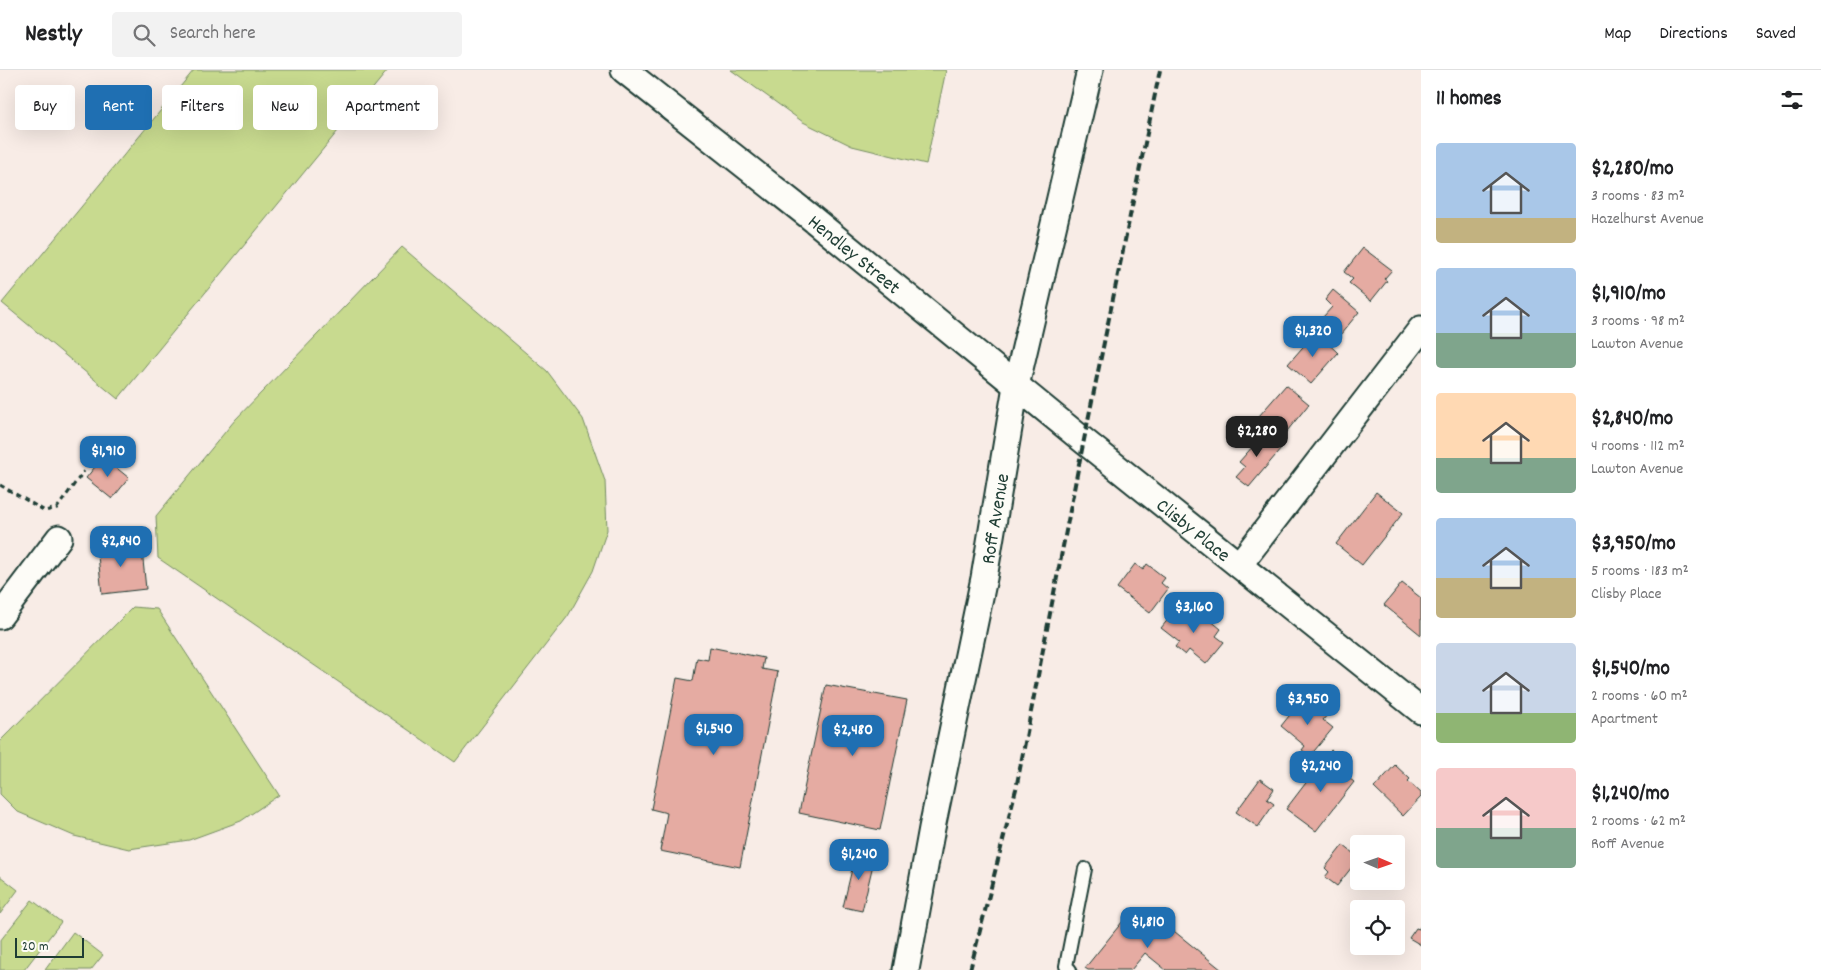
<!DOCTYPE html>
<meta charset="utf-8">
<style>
body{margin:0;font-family:Dekko,sans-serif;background:#f2f2f2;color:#202124;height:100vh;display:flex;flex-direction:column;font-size:19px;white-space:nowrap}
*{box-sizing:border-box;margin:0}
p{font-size:16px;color:#757577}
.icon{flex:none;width:28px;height:28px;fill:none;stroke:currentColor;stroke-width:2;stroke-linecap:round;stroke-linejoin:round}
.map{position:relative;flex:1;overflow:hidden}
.sheet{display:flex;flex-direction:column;background:#fff;width:400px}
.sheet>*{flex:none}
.guide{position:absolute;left:15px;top:15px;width:475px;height:45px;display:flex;gap:10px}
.needle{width:32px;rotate:92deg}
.tools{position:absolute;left:1350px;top:765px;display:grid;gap:10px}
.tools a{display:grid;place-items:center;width:55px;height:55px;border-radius:5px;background:#fff;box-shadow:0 5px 20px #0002;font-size:25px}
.scale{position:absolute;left:15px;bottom:12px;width:69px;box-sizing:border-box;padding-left:5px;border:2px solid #1f3d34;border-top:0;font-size:14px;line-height:18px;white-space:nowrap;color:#1f3d34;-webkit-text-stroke:4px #fdfcf7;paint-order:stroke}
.price{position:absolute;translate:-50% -42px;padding:0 11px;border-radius:10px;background:#1f6fb2;color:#fff;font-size:16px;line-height:32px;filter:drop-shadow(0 1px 2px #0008)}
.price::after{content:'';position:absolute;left:50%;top:30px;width:15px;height:11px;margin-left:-8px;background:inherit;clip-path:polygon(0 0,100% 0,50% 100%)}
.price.active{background:#222;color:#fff}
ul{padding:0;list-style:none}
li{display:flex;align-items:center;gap:15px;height:125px;padding:0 15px}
li span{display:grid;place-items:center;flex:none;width:140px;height:100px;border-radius:5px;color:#555}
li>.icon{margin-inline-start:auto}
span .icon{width:60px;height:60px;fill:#fffc;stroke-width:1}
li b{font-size:21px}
h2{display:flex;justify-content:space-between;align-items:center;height:60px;padding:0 15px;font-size:21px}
.pill{padding:0 18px;border-radius:5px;background:#fff;box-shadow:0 5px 20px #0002;font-size:18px;line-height:45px}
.pill.active{background:#1f6fb2;color:#fff}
header{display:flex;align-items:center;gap:30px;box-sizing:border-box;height:70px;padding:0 25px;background:#fff;border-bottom:1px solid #e0e0e0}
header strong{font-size:24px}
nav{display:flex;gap:28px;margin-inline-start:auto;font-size:18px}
.search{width:350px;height:45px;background:#f2f2f2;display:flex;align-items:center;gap:12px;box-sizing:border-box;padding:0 18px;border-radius:5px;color:#757577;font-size:19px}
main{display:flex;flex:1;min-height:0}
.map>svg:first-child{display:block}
.green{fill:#c8da8f;stroke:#748c62}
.building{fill:#e5aba2;stroke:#1f3d34}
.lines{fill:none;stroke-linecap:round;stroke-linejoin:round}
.lane-casing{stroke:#1f3d34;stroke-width:16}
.street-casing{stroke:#1f3d34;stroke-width:29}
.path{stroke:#1f3d34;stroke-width:3;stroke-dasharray:5 4;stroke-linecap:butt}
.lane{stroke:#fdfcf7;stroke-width:12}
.street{stroke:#fdfcf7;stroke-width:25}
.rail{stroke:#1f3d34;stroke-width:4;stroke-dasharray:8 4;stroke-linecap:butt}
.labels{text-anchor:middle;stroke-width:4.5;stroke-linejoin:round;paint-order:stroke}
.street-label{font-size:20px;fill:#1f3d34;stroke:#fdfcf7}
</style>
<header>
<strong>Nestly</strong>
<div class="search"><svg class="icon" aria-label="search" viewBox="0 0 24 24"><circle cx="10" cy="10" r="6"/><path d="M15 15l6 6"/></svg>Search here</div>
<nav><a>Map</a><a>Directions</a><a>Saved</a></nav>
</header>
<main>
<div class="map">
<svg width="1421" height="900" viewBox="0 0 1421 900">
<rect width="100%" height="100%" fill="#f8ece6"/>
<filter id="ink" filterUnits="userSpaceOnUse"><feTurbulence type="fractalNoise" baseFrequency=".02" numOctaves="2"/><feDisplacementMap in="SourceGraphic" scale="10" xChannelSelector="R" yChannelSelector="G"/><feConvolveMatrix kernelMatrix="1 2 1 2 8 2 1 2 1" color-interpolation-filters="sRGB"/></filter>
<g filter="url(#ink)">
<path class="green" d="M194,0H388L118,329L2,233Z
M731,0H946L926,94L852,76L803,52Z
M402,177L547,301L583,349L605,411L607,460L593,501L568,546L455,692L158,488L156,446L235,350Z
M133,537L157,539L279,725L241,751L189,770L129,779L74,766L18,742L0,724V671Z
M0,806L18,820L0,844Z
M32,830L61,852L24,900H0V871Z
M73,862L103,885L91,900H45Z"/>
<path class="building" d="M1363,178L1392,200L1384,209L1387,211L1371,231L1349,213L1353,209L1344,202Z
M1333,220L1359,242L1336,270L1320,257L1326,250L1323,247L1332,237L1325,230Z
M1316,262L1338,283L1311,314L1288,294Z
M1286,315L1309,334L1283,366L1259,346Z
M1259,360L1281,379L1249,417L1236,407L1245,397L1239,392L1254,375L1250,371Z
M103,387L129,408L112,429L86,408Z
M1376,422L1403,443L1362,495L1336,474Z
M141,471L146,519L102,524L97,476Z
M1135,494L1143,500L1147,494L1165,508L1161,513L1168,519L1150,543L1117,518Z
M1402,513L1421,528V565L1384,535Z
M1180,535L1193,546L1198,540L1221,559L1216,566L1224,572L1206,594L1189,580L1185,585L1175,577L1179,572L1161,558Z
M710,577L764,588L762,599L778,602L740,797L660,781L667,743L651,739L677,608L693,611L697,588L708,590Z
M826,615L907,630L880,760L799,743Z
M1301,631L1309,637L1313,631L1328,644L1323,650L1333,658L1310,686L1302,680L1305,676L1281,656Z
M1331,680L1343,689L1336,698L1354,712L1316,761L1286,739Z
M1395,695L1410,709L1408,711L1421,723V727L1403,746L1374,718Z
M1260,709L1274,719L1267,729L1274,734L1258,757L1236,742Z
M1343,775L1359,788L1337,816L1325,807L1329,802L1325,798Z
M856,782L875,786L862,841L843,837Z
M1131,841L1157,862L1164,853L1222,900H1166L1145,883L1131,900H1088L1085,898Z
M1421,855V875L1409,868L1416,858L1419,859Z"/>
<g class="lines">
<defs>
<path id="lane" d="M1070,900L1066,896L1085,799"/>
<g id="street">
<path id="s1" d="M624,0L809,146L1084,371L1421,641"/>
<path d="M1239,495L1421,259"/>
<path d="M0,546L59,468"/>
<path id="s2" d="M906,900L932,758L984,508L1016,316L1090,0"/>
</g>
</defs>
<use href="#lane" class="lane-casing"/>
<use href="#street" class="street-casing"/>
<path class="path" d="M0,415L45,441L57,438L84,401"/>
<use href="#lane" class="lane"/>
<use href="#street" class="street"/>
<path class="rail" d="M970,900L1016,719L1078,399L1160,0"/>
</g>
</g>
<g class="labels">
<g class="street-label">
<text dy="7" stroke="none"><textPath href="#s1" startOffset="295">Hendley Street</textPath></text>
<text dy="7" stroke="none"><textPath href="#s2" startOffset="460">Roff Avenue</textPath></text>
<text dy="7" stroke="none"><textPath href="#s1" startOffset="732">Clisby Place</textPath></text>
</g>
</g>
</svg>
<div class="tools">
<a><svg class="needle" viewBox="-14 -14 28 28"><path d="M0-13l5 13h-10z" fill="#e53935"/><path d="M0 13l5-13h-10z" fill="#757577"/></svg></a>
<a><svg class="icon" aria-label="locate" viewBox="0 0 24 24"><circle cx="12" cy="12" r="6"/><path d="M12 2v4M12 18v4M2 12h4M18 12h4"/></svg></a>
</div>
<div class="scale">20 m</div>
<b class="price" style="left:1313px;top:288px">$1,320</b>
<b class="price active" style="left:1257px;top:388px">$2,280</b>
<b class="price" style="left:108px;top:408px">$1,910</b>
<b class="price" style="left:121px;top:498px">$2,840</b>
<b class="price" style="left:1194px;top:564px">$3,160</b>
<b class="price" style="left:1308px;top:656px">$3,950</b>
<b class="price" style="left:714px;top:686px">$1,540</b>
<b class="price" style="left:853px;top:687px">$2,480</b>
<b class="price" style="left:1321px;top:723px">$2,240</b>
<b class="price" style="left:859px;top:811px">$1,240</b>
<b class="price" style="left:1148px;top:879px">$1,810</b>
<div class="guide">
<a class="pill">Buy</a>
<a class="pill active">Rent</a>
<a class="pill">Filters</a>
<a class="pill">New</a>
<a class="pill">Apartment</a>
</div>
</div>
<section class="sheet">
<h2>11 homes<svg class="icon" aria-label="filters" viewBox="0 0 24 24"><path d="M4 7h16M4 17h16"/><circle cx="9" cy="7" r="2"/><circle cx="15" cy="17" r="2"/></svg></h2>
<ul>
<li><span style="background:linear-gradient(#a9c7e8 75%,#c2b280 0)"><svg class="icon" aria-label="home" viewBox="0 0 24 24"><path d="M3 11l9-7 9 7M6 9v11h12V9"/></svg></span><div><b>$2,280/mo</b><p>3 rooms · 83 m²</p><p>Hazelhurst Avenue</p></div></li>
<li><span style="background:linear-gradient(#a9c7e8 65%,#7fa58c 0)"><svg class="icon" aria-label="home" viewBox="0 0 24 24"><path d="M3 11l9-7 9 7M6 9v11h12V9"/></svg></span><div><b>$1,910/mo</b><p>3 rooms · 98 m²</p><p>Lawton Avenue</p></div></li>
<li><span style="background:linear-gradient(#ffd9b3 65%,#7fa58c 0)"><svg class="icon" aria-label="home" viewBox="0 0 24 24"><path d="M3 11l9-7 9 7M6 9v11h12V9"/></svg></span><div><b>$2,840/mo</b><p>4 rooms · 112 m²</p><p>Lawton Avenue</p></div></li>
<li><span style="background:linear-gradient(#a9c7e8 60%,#c2b280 0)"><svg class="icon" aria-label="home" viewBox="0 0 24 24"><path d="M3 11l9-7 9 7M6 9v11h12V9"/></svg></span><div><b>$3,950/mo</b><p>5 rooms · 183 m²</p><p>Clisby Place</p></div></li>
<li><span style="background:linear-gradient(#c9d6e8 70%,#8fb573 0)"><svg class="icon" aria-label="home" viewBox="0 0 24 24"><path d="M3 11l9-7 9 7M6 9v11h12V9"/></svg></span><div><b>$1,540/mo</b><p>2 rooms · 60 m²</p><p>Apartment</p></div></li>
<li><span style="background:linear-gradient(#f6c9c9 60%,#7fa58c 0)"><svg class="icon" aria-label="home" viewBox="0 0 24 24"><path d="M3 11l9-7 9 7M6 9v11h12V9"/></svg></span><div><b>$1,240/mo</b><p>2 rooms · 62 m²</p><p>Roff Avenue</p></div></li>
</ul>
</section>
</main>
